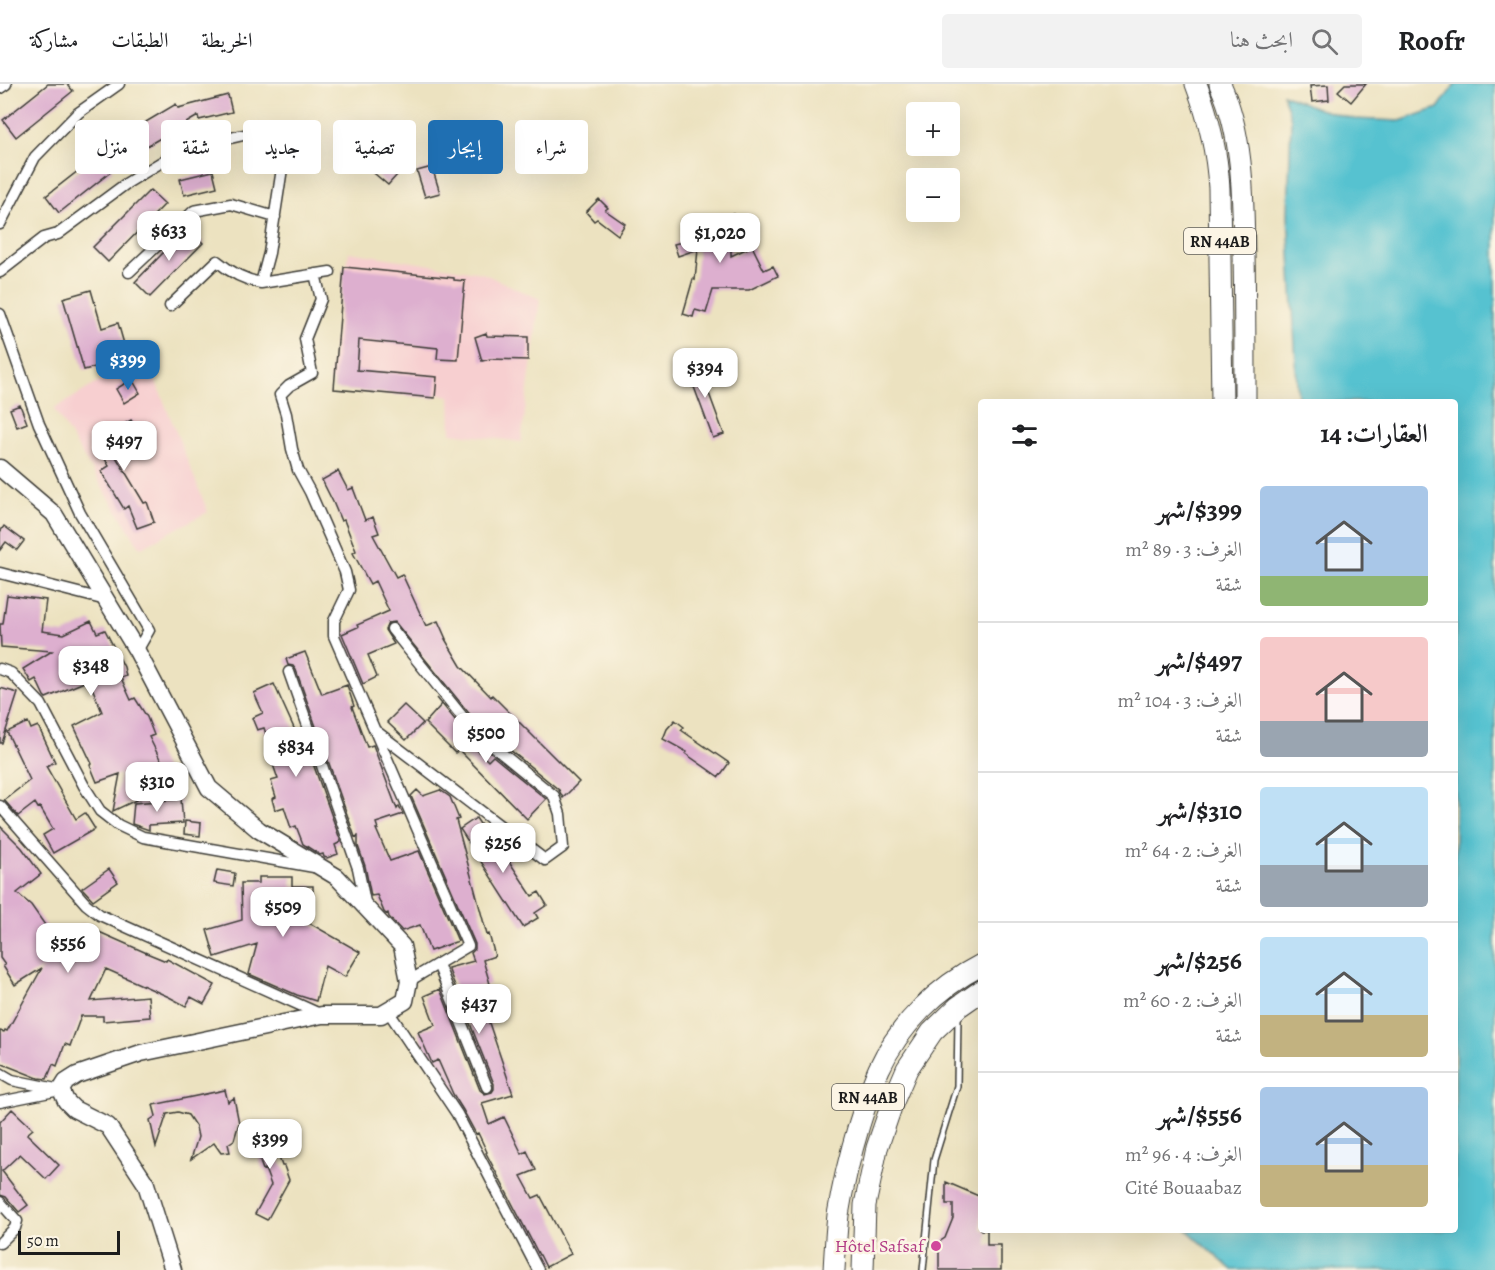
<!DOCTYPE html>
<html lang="ar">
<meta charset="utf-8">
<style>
body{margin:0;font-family:Alegreya,Amiri,serif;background:#f2f2f2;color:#202124;direction:rtl;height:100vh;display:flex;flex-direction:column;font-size:22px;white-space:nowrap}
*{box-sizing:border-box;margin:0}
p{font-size:20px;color:#757577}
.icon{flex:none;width:33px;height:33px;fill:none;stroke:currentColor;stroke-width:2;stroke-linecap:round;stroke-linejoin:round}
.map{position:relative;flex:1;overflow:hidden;direction:ltr}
.details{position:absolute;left:978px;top:315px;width:480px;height:834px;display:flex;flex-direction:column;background:#fff;border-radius:6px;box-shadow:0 6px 24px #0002;direction:rtl}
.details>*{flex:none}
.guide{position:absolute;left:18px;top:36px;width:570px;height:54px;direction:rtl;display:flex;gap:12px}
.controls{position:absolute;left:906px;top:18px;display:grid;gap:12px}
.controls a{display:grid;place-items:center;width:54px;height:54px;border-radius:6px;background:#fff;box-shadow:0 6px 24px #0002;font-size:30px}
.scale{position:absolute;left:18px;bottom:15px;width:102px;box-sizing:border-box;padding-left:6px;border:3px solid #1c1c1c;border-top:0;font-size:16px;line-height:21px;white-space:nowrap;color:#1c1c1c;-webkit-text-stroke:4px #fcf5e5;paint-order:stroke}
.price{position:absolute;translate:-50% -51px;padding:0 14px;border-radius:12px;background:#fff;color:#222;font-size:20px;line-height:39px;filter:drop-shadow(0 2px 3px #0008)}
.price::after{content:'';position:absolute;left:50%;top:36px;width:18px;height:14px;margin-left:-9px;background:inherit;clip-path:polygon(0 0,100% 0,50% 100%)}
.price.on{background:#1f6fb2;color:#fff}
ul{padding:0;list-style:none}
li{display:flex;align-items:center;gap:18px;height:150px;padding:0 30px}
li+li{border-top:2px solid #e0e0e0}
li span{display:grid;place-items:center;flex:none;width:168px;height:120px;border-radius:6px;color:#555}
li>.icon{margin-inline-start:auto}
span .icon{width:72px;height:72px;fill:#fffc;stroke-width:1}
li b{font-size:26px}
h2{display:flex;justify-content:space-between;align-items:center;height:72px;padding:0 30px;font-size:26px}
.chip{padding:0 21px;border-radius:6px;background:#fff;box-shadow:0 6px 24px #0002;font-size:21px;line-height:54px}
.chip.on{background:#1f6fb2;color:#fff}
header{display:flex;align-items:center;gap:36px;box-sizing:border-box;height:84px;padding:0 30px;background:#fff;border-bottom:2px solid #e0e0e0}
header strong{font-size:28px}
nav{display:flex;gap:33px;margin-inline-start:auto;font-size:21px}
.search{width:420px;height:54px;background:#f2f2f2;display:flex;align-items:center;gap:15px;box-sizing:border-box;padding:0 21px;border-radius:6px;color:#757577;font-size:22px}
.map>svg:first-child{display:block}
.built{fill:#f7cfd0}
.water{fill:#56c2d0;stroke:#396f76;stroke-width:1.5}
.building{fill:#ddafcf}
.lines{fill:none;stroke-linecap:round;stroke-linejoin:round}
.lane-casing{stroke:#3b3a35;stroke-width:8}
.street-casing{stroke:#3b3a35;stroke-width:13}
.secondary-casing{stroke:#3b3a35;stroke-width:19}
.highway-casing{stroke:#3b3a35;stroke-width:23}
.lane{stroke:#fff;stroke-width:5}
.street{stroke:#fff;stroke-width:10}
.secondary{stroke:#fff;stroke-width:16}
.highway{stroke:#fff;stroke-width:21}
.hotel-dot{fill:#d1479c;stroke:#fcf5e5;stroke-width:2}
.labels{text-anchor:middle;stroke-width:5;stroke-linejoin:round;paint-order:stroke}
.shield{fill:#fcf5e5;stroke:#5f5d58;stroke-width:1.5}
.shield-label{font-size:16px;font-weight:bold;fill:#1c1c1c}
.hotel-label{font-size:18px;fill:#b23c85;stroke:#fcf5e5;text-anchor:end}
</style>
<header>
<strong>Roofr</strong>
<div class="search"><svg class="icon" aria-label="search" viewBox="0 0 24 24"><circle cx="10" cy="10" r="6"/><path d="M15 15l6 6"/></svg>ابحث هنا</div>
<nav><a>الخريطة</a><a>الطبقات</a><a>مشاركة</a></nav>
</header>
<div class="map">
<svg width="1495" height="1186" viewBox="0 0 1495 1186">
<rect width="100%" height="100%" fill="#fcf5e5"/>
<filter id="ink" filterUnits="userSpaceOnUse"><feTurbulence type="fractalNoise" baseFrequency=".0167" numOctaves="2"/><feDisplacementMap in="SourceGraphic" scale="12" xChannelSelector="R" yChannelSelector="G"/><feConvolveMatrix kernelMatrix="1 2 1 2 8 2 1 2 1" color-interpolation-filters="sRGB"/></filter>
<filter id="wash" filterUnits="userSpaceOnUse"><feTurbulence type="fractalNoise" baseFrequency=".008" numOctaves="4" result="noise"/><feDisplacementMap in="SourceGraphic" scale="24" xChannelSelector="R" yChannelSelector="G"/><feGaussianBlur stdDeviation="1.35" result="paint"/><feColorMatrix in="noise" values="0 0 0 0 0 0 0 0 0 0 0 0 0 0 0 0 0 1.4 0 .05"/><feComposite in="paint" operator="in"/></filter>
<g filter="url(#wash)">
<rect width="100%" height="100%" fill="#ece2c0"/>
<path class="built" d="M349,168L482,189L540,215L521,358L451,349L450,312L329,297Z
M145,270L208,428L140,464L54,325Z"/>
<path class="water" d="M1455,0H1495V1186H1232L1187,1146H1455V318H1298L1288,131L1291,35L1283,10L1319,25L1354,35L1400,37L1438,24Z"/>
<g id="blocks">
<path class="building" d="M48,0H67L73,7L16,53L3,36Z
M1345,0H1366L1351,18L1338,7Z
M1328,1L1329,16L1312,18L1310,2Z
M228,11L232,28L199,36L198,32L111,83L113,86L59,129L46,112L115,58L114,57L176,20L178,24Z
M354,37L406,81L388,101L336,57Z
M432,83L440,109L425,113L417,87Z
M213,87L217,103L184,111L180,95Z
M150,106L165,120L108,178L93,163Z
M599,115L608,124L605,126L625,140L618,151L597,135L594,137L586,128Z
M734,130L739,143L731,146V172L752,162L764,186L773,182L778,192L749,206H713L706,229L695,226L693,233L683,230L693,195L695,196L698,165L678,172L674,160L682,158L680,151L714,139V138Z
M188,143L203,159L150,213L135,198Z
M344,183L454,194V196L465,197L458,276L437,275L438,264L359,256L357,286L437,293L435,314L334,305Z
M91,206L102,244L118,239L128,274L84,286L63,214Z
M486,249L487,252L528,253V276L490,275L482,277L475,253Z
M691,278H704V296L724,350L713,354L694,303H692Z
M132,295L140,309L124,319L116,305Z
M20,321L27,339L17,343L10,325Z
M131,336L142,355L115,371L144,419L147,418L154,438L137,444L128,422L124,425L101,387L109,382L95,357Z
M338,387L348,406L353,404L365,436L373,433L379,449L373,451L396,493L402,490L426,542L438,537L446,555H445L461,582L491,613L492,611L579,698L563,714L559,706L504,661L474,631L472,633L395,538L388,539L385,546L394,560L368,571L377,593L363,600L342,550L358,543L357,541L389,527L375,497L370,500L353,469L356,467L344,436L341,437L333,418L322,396Z
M4,442L24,457L17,466L6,458L0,466V448Z
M7,511L46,516L42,547L64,550L91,537L97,549L105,546L124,583L126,592L121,594L131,616L135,614L147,633L154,651L149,653L172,699L113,727L120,690L97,698L90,681L92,680L74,642L102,628L89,596L46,614L44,612L36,595L31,598L23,585L52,567L1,563L0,540H3Z
M305,568L322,610L347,601L354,622L352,623L367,663L373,661L397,725L399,722L403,730L376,739L378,745H376L390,777L419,767L458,857L430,867L420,841L402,847L389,833L388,829L386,830L384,828L377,811L371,812L365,782L358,762V752L355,753L296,586L293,582L288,581L286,575Z
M274,600L308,675L311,674L341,758L335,761L338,770L327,774L324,773L323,770L320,771L303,760L296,742L291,744L284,723L275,726L272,715L276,713L271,697L278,695L270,672L273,671L264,644L257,646L252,634L263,629L254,609Z
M0,604L18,609L2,659H0Z
M437,614L461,643L458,646L488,677L493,672L546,715L527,735L459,666L455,669L425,639L442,620Z
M404,621L423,639L406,656L387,638Z
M675,636L684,643L681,646L729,679L719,693L686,670L687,668L663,655L667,645Z
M28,638L31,645L38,642L55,678L46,682L76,735L85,729L95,745L53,769L43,751L53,745L40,723L38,724L35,719L18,732L4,716L30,696L7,648Z
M417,706L423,712L440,706L450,713L459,735L456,736L487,851L489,850L495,872L483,876L490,900L474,904L481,925L484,924L513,1010L482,1019L489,1040L504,1033L522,1070L527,1067L536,1086L521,1092L533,1114L540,1111L571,1170L546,1183L540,1171H539L486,1069L487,1068L478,1049L476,1050L463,1026L453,1010L438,976L432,979L418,948L435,941L424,912L440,905L480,1006L485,1010L492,1008L494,1005V1000L448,884L474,877L471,869L475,865V860L411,712Z
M181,715L183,739L149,741V746L132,740L134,719Z
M476,734L488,752L491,750L532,812L539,808L547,821L535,829L538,834L523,843L460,745Z
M185,737L201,739L200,752L184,750Z
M0,742L22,764L41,790L17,809L31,821L54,854L58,851L69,867L81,840L149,870L166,877L167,875L215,901L204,920L191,913L186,922L169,913L106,885L91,917L148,912L150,933L103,937V932H81L70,962L65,960L57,982L53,980L47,995L38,994L0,979V947L4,948L5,946L7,947L42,884L15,901L3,882L5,881L0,874Z
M109,785L118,798L93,816L82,804Z
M217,786L235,789L233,802L214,799Z
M259,793H292V802H313V824H283L360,868L345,893L325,882L316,917L297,911L249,890L257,860L215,873L207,846L242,836L241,799H259Z
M225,1006L228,1018L234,1014L239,1039L234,1056L228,1060L230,1068L221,1069L214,1059L191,1075L198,1053L196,1043L188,1031L178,1028L167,1030L156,1063L150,1036L156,1032L153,1021Z
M12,1025L33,1045L27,1050L59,1081L46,1095L20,1070L2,1087L28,1121L19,1128L6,1113L0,1111V1038Z
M268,1042L282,1082H284L289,1096L267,1136L255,1130L271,1101L265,1085L263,1086L250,1048Z
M946,1098L981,1113V1146H987V1161H1001V1186H939V1158L945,1154L953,1134V1120H946Z"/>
</g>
</g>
<g filter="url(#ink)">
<use href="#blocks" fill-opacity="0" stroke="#3b3a35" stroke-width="1.5"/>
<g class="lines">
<defs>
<path id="lane" d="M923,1186L934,1076L957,1002L958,934"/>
<path id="street" d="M0,4L6,0
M0,140L35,73L78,29L119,0
M0,188L44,154L58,150L127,99L183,65L252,49L275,56L283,78L269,169L261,199C245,196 230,188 217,177L170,222
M129,188L194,127L231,120L275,133
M315,190L321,215L305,255L312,289L289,302L280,311L286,330L292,365L298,386L310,408L345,488L349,506L334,537V552L468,862L409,897
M261,199L330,188
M0,230L39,340L80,429L149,546L137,567
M0,489L106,516
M0,585L11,589L41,620L84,702L100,727L118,741L143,753L314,783
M289,588L358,784L366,823
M377,648L545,776L563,763L560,730L554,712L473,646L392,545
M0,722L86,820L100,831L322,931
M438,880L487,1003
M388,927L457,1030L538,1186
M0,989L12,996L61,1006
M0,1018L55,1007
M0,1118L17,1137L15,1144L0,1159"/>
<path id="secondary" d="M0,384L54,430L137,567L209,704L259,746L337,793L402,862L409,897L405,917L381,931H322L141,969L77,991L66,998L61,1006L66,1017L74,1025L108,1042L146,1100L173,1186"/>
<path id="highway" d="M1196,0C1209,34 1217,68 1219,104L1222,318
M1220,0C1244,52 1243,115 1244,171C1245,220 1245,269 1245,318
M834,1186C835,1168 836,1149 838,1131C843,1100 850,1071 859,1041C865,1022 871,1003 879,985C899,941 938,903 981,881
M863,1186L865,1121L877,1064L892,1020L907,985L932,948L958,923L981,907"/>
</defs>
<use href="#lane" class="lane-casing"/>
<use href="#street" class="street-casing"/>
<use href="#secondary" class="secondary-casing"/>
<use href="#highway" class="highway-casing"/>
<use href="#lane" class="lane"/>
<use href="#street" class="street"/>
<use href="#secondary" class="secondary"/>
<use href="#highway" class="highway"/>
</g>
</g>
<circle class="hotel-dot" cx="936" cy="1162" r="6"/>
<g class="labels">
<g class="shield">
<rect x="1184" y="144" width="72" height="26" rx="4.5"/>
<rect x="832" y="1000" width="72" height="26" rx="4.5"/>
</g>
<g class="shield-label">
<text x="1220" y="163">RN 44AB</text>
<text x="868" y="1019">RN 44AB</text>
</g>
<g class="hotel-label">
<text x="924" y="1168">Hôtel Safsaf</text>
</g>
</g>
</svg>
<div class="controls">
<a>+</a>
<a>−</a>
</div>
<div class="scale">50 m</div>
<b class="price" style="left:169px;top:178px">$633</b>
<b class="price" style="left:720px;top:180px">$1,020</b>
<b class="price on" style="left:128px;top:307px">$399</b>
<b class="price" style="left:705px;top:315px">$394</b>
<b class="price" style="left:124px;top:388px">$497</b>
<b class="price" style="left:91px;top:613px">$348</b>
<b class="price" style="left:486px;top:680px">$500</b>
<b class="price" style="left:296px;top:694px">$834</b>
<b class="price" style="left:157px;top:729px">$310</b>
<b class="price" style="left:503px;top:790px">$256</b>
<b class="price" style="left:283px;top:854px">$509</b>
<b class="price" style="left:68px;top:890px">$556</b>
<b class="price" style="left:479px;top:951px">$437</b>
<b class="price" style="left:270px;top:1086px">$399</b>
<div class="guide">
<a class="chip">شراء</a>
<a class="chip on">إيجار</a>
<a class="chip">تصفية</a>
<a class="chip">جديد</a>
<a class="chip">شقة</a>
<a class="chip">منزل</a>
</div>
<section class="details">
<h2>العقارات: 14<svg class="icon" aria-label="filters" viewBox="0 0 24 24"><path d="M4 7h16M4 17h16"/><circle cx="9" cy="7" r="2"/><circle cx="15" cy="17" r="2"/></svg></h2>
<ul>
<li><span style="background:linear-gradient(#a9c7e8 75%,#8fb573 0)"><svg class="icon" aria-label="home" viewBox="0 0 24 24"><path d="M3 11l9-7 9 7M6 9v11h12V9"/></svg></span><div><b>$399/شهر</b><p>الغرف: 3 · 89 m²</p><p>شقة</p></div></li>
<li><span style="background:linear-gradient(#f6c9c9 70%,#9aa5b1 0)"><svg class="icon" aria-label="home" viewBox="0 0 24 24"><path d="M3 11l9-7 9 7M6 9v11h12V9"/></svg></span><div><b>$497/شهر</b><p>الغرف: 3 · 104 m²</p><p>شقة</p></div></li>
<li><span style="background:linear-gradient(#bfe0f5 65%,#9aa5b1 0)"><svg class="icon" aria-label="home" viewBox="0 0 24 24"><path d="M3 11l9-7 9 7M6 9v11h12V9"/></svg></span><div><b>$310/شهر</b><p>الغرف: 2 · 64 m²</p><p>شقة</p></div></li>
<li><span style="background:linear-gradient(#bfe0f5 65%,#c2b280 0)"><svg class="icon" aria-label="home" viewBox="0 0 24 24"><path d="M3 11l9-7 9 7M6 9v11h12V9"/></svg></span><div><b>$256/شهر</b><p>الغرف: 2 · 60 m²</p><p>شقة</p></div></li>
<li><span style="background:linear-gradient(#a9c7e8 65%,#c2b280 0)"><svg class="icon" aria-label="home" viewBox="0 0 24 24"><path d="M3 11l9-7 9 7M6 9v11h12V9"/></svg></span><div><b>$556/شهر</b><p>الغرف: 4 · 96 m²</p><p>Cité Bouaabaz</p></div></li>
</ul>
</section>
</div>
